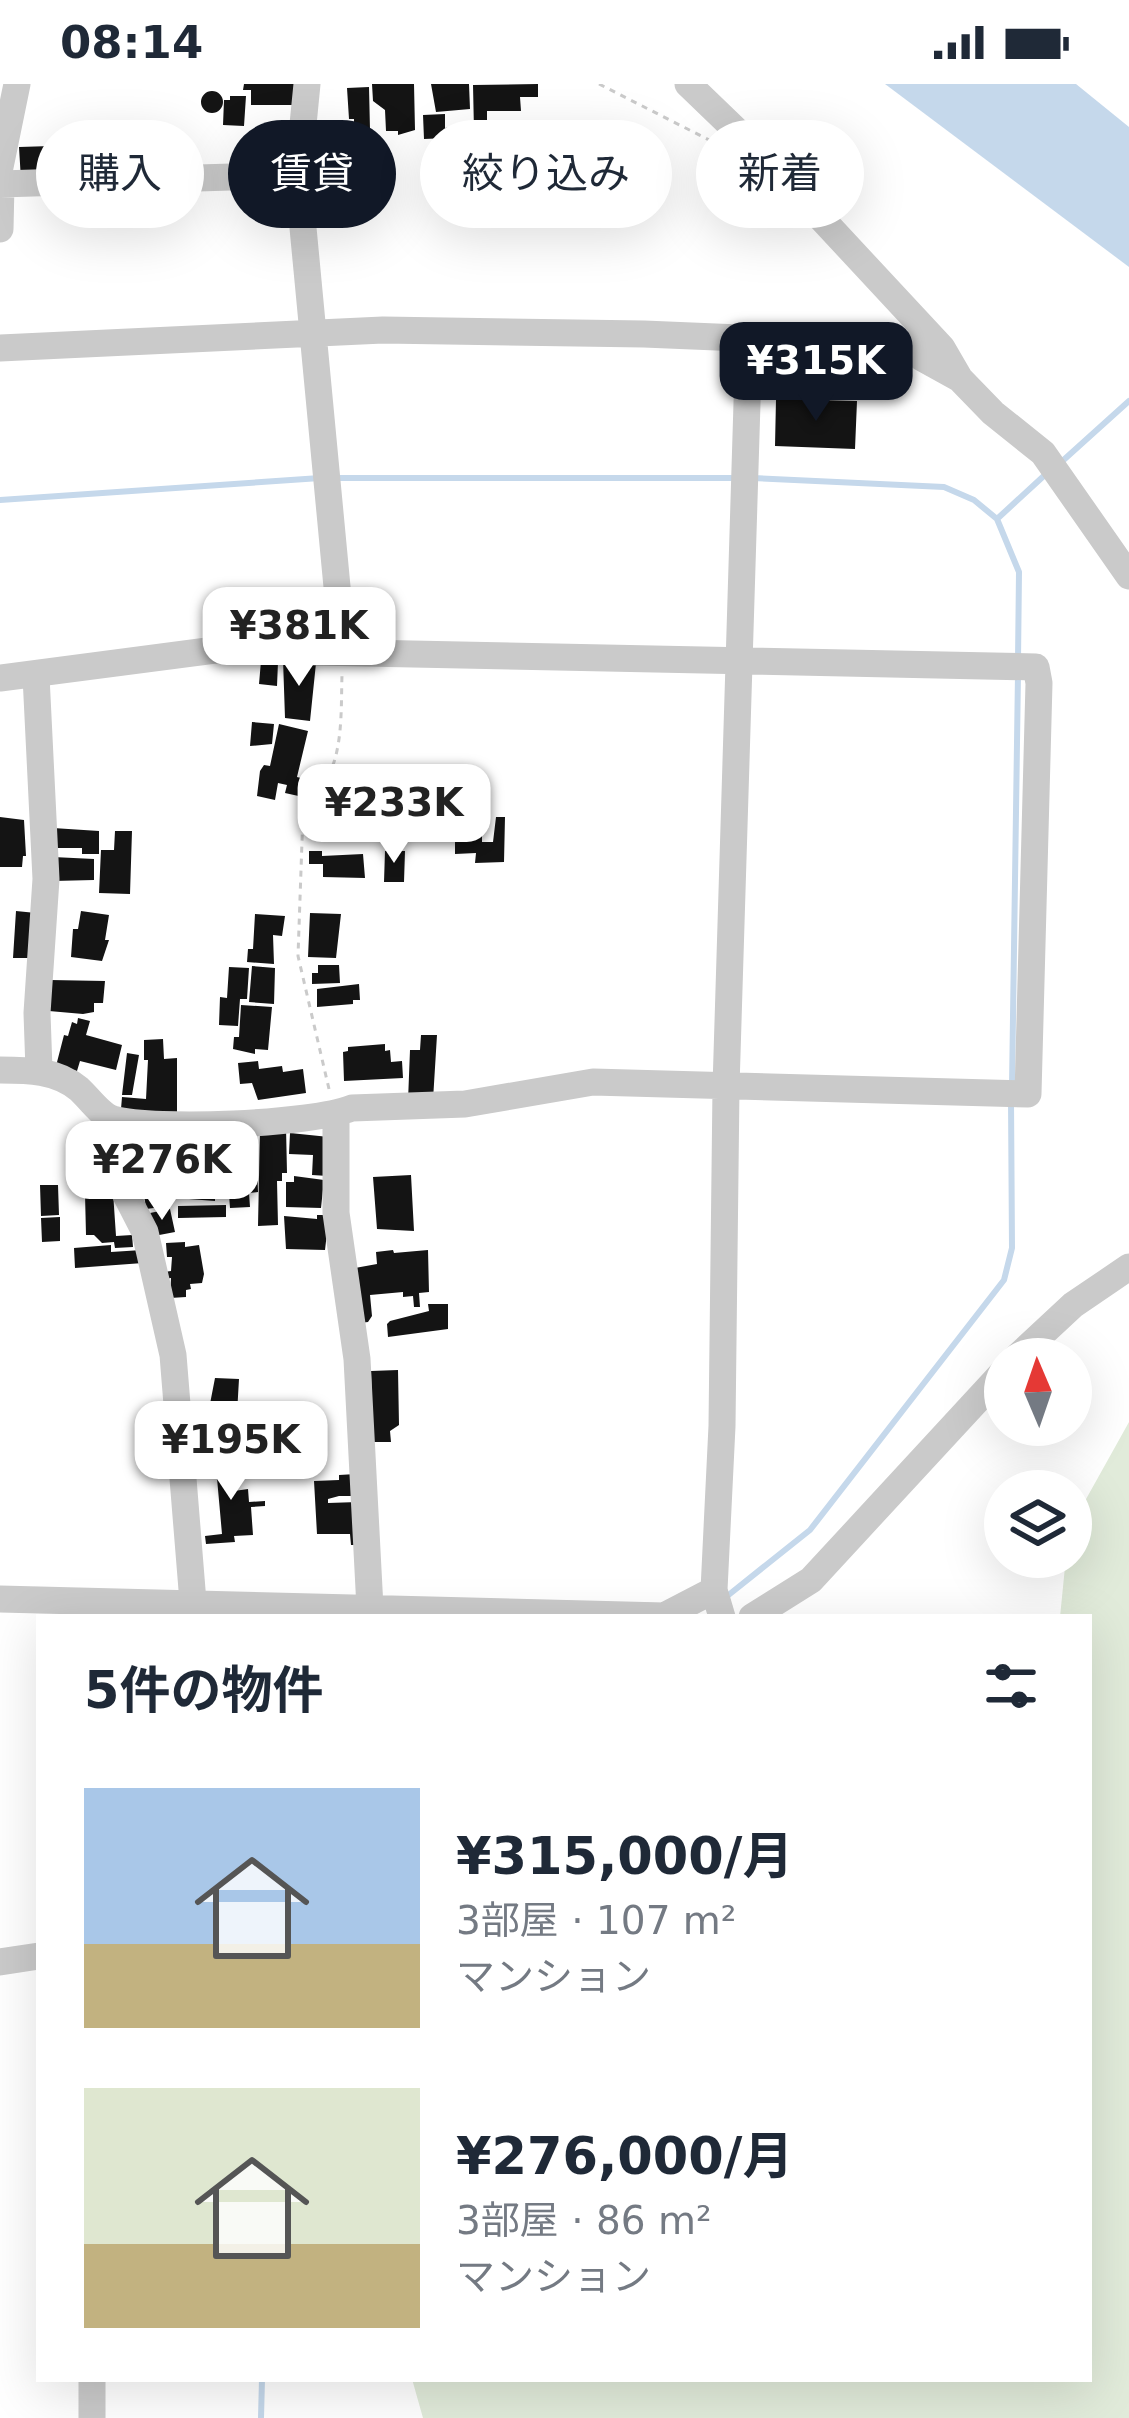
<!DOCTYPE html>
<html lang="ja">
<meta charset="utf-8">
<style>
body{margin:0;font-family:"DejaVu Sans","Noto Sans JP",sans-serif;background:#f2f2f3;color:#1f2937;height:100vh;display:flex;flex-direction:column;font-size:45px;white-space:nowrap}
*{box-sizing:border-box;margin:0}
p{font-size:39px;color:#747a83}
.icon{flex:none;width:66px;height:66px;fill:none;stroke:currentColor;stroke-width:2;stroke-linecap:round;stroke-linejoin:round}
.map{position:relative;flex:1;overflow:hidden}
.panel{position:absolute;left:36px;top:1530px;width:1056px;height:768px;display:flex;flex-direction:column;background:#fff;border-radius:0px;box-shadow:0 12px 48px #0002}
.panel>*{flex:none}
.top-card{position:absolute;left:36px;top:36px;width:1059px;height:108px;display:flex;gap:24px}
.needle{width:78px;rotate:358deg}
.fabs{position:absolute;left:984px;top:1254px;display:grid;gap:24px}
.fabs a{display:grid;place-items:center;width:108px;height:108px;border-radius:50%;background:#fff;box-shadow:0 12px 48px #0002;font-size:60px}
.price{position:absolute;translate:-50% -102px;padding:0 27px;border-radius:24px;background:#fff;color:#222;font-size:39px;line-height:78px;filter:drop-shadow(0 3px 6px #0008)}
.price::after{content:'';position:absolute;left:50%;top:72px;width:36px;height:27px;margin-left:-18px;background:inherit;clip-path:polygon(0 0,100% 0,50% 100%)}
.price.selected{background:#111827;color:#fff}
ul{padding:0;list-style:none}
li{display:flex;align-items:center;gap:36px;height:300px;padding:0 48px}
li span{display:grid;place-items:center;flex:none;width:336px;height:240px;border-radius:0px;color:#555}
li>.icon{margin-inline-start:auto}
span .icon{width:144px;height:144px;fill:#fffc;stroke-width:1}
li b{font-size:51px}
h2{display:flex;justify-content:space-between;align-items:center;height:144px;padding:0 48px;font-size:51px}
.tag{padding:0 42px;border-radius:54px;background:#fff;box-shadow:0 12px 48px #0002;font-size:42px;line-height:108px}
.tag.selected{background:#111827;color:#fff}
.status{display:flex;justify-content:space-between;align-items:center;height:84px;padding:0 60px;background:#fff;direction:ltr}
.status svg{height:33px;fill:currentColor}
.map>svg:first-child{display:block}
.green{fill:#e1ebda}
.water{fill:#c5d8eb}
.lines{fill:none;stroke-linecap:round;stroke-linejoin:round}
.stream{stroke:#c5d8eb;stroke-width:6}
.building{fill:#141414}
.path{stroke:#cacaca;stroke-width:3;stroke-dasharray:6 6;stroke-linecap:butt}
.minor{stroke:#cacaca;stroke-width:27}
</style>
<div class="status"><b>08:14</b><svg viewBox="0 0 49 12"><path d="M0 12V9h3v3zM5 12V6h3v6zM10 12V3h3v9zM15 12V0h3v12zM26 1h20v11H26zM47 4h2v5h-2z"/></svg></div>
<div class="map">
<svg width="1129" height="2334" viewBox="0 0 1129 2334">
<rect width="100%" height="100%" fill="#fff"/>
<path class="green" d="M1129,1338V2334H423L412,2295H1089V1533H1060L1066,1473H1071V1442Z"/>
<path class="water" d="M885,0H1076L1129,43V183Z"/>
<g class="lines">
<path class="stream" d="M1058,381L1129,317
M333,394H734
M753,394L944,403L974,416L997,435
M0,416L320,394
M1018,576L1019,488L997,435L1047,389
M1012,1002L1018,590
M726,1513L810,1446L1004,1196L1012,1164L1011,1016
M261,2334L262,2295"/>
</g>
<path class="building" d="M244,0H298L297,21H251V6H243Z
M372,0H414L415,46L398,51V47H386L385,26L373,17Z
M431,0H469L470,25L436,28Z
M538,0V13H520L521,27H487V46L474,47L473,1Z
M369,3L370,46L354,47V35H349L347,4Z
M201 18a11 11 0 1 1 22 0a11 11 0 1 1-22 0Z
M230,12H246L244,42L223,41L224,16H230Z
M445,30V44L471,40V53L424,55L423,31Z
M84,61L85,94L21,96L19,63Z
M463,65V70L489,69L490,97L451,99L450,70Z
M776,315L857,317L855,365L775,362Z
M283,575L316,579L310,637L285,634Z
M261,577L278,578L277,602L259,600Z
M252,638L274,640L272,660L250,662Z
M279,640L308,647L297,693L312,697L303,713L285,709L287,701L278,699L275,716L257,712L260,687L264,681L270,682Z
M455,694H483L486,743H482V758H493L496,733H505L504,778L475,779L476,769L455,770Z
M370,699V705L400,704L401,734L366,738V735H354L353,707H349V700Z
M416,699H446L447,736L416,737Z
M328,701L346,703L339,749L312,742L316,716H326Z
M0,733L24,736L26,772H23L22,783H0Z
M53,744L99,747V770H82V764H52Z
M115,747H132L130,810L99,809L101,766H114Z
M309,767H322V772L363,770L365,794L323,793V780H309Z
M385,767H405L404,798H384Z
M53,773L94,775V796L53,797Z
M16,827L36,829L31,874H13Z
M81,827L109,831L105,856H109L102,877L71,873L73,845H78Z
M310,829L341,830L336,874L308,873Z
M255,830L285,832L282,852L273,851L274,880L247,878L248,865H253Z
M318,881H339L340,899L312,900V889H318Z
M252,882L275,884L274,920L249,918Z
M229,883L249,884L247,915H240L238,942L219,941L220,913L227,914Z
M50,896L105,897L103,919H94V928L83,930L49,927Z
M359,900L360,916H353V920L317,923V905Z
M241,921L272,923L268,966L255,965V970L233,965L234,953H239Z
M78,934L90,937L86,951L122,961L116,986L80,977L77,987L56,982L64,951L68,952L72,938L77,940Z
M421,951H437L433,1016L408,1017L410,966H420Z
M163,955L164,975L177,974V1030L121,1025L122,1013L146,1015L148,976H144V956Z
M385,960V967L390,966L391,978L402,977L403,994L344,997L343,968L348,967V963Z
M127,969L139,971L132,1011H122Z
M258,977L259,985L282,982L283,988L303,985L306,1009L258,1016L252,999L240,1000L238,979Z
M286,1043L287,1089H282V1097H277L278,1141L258,1142L260,1044Z
M122,1046L144,1047L143,1097H128L129,1067H122Z
M223,1046H249L252,1081L236,1082V1090H225Z
M214,1048L215,1065L209,1076L175,1077L174,1049Z
M148,1049H169L170,1087L160,1086V1090L146,1085Z
M290,1049L329,1053L328,1092L312,1091L313,1071L289,1070Z
M257,1084L258,1108L249,1109L250,1123L230,1124L229,1110H237L238,1085Z
M411,1091L414,1147L377,1145L373,1093Z
M294,1092L324,1096L321,1124L286,1123V1098H294Z
M219,1093L222,1109L215,1110V1117L189,1115L188,1103H196L195,1094Z
M40,1101H58L59,1131L41,1132Z
M167,1106L169,1122L146,1125L144,1109Z
M113,1108L116,1152L132,1151L133,1163L115,1164L114,1158L102,1159L94,1151H86L85,1110Z
M226,1121V1133L178,1134V1122Z
M170,1125L175,1148L154,1152L150,1129Z
M317,1131H329L325,1166L286,1165L284,1132L317,1135Z
M60,1133V1157L42,1158L41,1134Z
M185,1158V1163L199,1161L204,1190L202,1199L190,1200L191,1205L186,1206V1213L170,1214L171,1194L165,1195L164,1188L171,1187L172,1173H167L166,1159Z
M111,1161V1168L142,1166L143,1179L75,1184L74,1164Z
M393,1166L394,1169L428,1166L429,1208L419,1209L420,1223H414L413,1212L403,1213V1208L370,1211L372,1232L368,1238L360,1239L355,1184L377,1180L376,1168Z
M428,1220H448V1245L388,1253L387,1240L390,1237L429,1227Z
M398,1286L399,1341L390,1347L391,1358H367L372,1323L371,1287Z
M215,1294L239,1295L236,1347H213L209,1325Z
M228,1368L234,1407L248,1405L249,1418L265,1417V1422L251,1423L253,1451L234,1452L235,1458L206,1460L205,1452L222,1450L216,1383L208,1384L207,1370Z
M356,1390L358,1412H339L328,1415V1419L358,1418L359,1461H351L350,1450H317L314,1397L339,1396V1391Z"/>
<g class="lines">
<path class="path" d="M599,0L715,59
M329,1005L298,872L303,729C309,712 323,703 330,688C343,661 341,620 342,591"/>
<path class="minor" d="M307,0L298,91L343,566
M688,0L769,78L942,264L960,295L993,329L1043,369L1129,492
M0,83L17,0
M0,100L298,91
M0,145L1,100
M0,264L383,246L644,250L908,261L922,274L960,295
M36,592L46,795L37,929L39,986
M0,594L215,566L1036,583L1039,599L1028,1010L593,998L465,1020L352,1024C312,1040 156,1047 113,1035C100,1031 89,1014 79,1005C56,986 28,986 0,986
M336,1030V1129L357,1275L370,1524
M109,1035L107,1074L145,1148L173,1271L193,1518
M1015,1275L1073,1221L1129,1183
M0,1515L664,1532L714,1506
M722,1533L714,1506L722,1342L726,1003L749,254
M752,1533L811,1496L1005,1286
M0,1878L39,1872
M92,2334V2295"/>
</g>
</svg>
<div class="fabs">
<a><svg class="needle" viewBox="-14 -14 28 28"><path d="M0-13l5 13h-10z" fill="#e53935"/><path d="M0 13l5-13h-10z" fill="#747a83"/></svg></a>
<a><svg class="icon" aria-label="layers" viewBox="0 0 24 24"><path d="M12 4l9 5-9 5-9-5zM3 14l9 5 9-5"/></svg></a>
</div>
<b class="price selected" style="left:816px;top:340px">¥315K</b>
<b class="price" style="left:299px;top:605px">¥381K</b>
<b class="price" style="left:394px;top:782px">¥233K</b>
<b class="price" style="left:162px;top:1139px">¥276K</b>
<b class="price" style="left:231px;top:1419px">¥195K</b>
<div class="top-card">
<a class="tag">購入</a>
<a class="tag selected">賃貸</a>
<a class="tag">絞り込み</a>
<a class="tag">新着</a>
</div>
<section class="panel">
<h2>5件の物件<svg class="icon" aria-label="filters" viewBox="0 0 24 24"><path d="M4 7h16M4 17h16"/><circle cx="9" cy="7" r="2"/><circle cx="15" cy="17" r="2"/></svg></h2>
<ul>
<li><span style="background:linear-gradient(#a9c7e8 65%,#c2b280 0)"><svg class="icon" aria-label="home" viewBox="0 0 24 24"><path d="M3 11l9-7 9 7M6 9v11h12V9"/></svg></span><div><b>¥315,000/月</b><p>3部屋 · 107 m²</p><p>マンション</p></div></li>
<li><span style="background:linear-gradient(#dfe7d0 65%,#c2b280 0)"><svg class="icon" aria-label="home" viewBox="0 0 24 24"><path d="M3 11l9-7 9 7M6 9v11h12V9"/></svg></span><div><b>¥276,000/月</b><p>3部屋 · 86 m²</p><p>マンション</p></div></li>
</ul>
</section>
</div>
